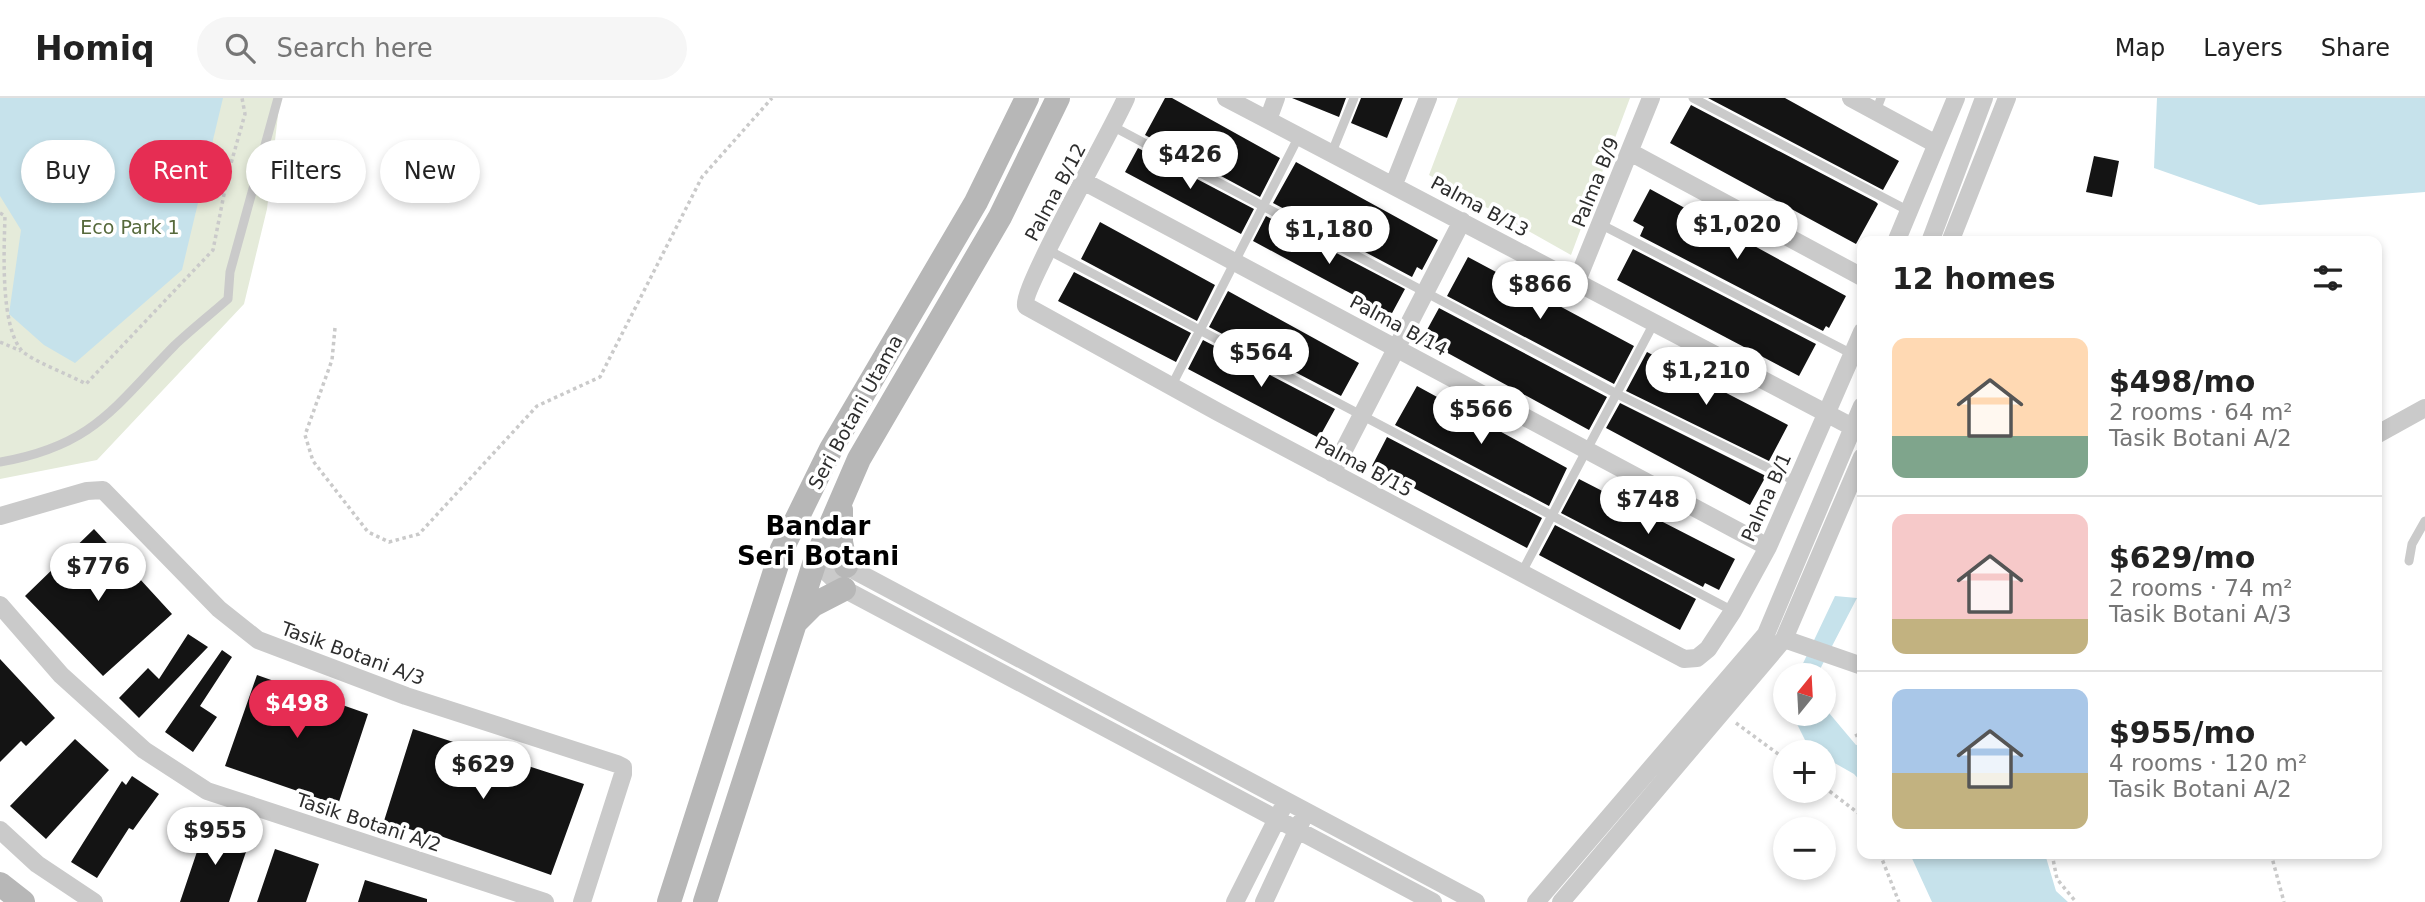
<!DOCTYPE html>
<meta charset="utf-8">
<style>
body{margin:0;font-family:"DejaVu Sans",sans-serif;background:#f6f6f6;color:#222;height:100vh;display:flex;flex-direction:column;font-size:26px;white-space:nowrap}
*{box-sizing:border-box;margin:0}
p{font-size:23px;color:#767676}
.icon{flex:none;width:38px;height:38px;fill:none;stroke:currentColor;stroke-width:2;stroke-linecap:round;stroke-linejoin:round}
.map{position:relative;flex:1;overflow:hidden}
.drawer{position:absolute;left:1857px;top:138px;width:525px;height:623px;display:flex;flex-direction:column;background:#fff;border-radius:14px;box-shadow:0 4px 10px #0003}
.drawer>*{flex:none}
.banner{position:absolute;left:21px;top:42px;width:665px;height:63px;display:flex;gap:14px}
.needle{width:46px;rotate:18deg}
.fabs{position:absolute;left:1773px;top:565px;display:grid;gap:14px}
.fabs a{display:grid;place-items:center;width:63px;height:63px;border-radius:50%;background:#fff;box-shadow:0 4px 10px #0003;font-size:35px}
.price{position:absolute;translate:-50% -60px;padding:0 16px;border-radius:24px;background:#fff;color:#222;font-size:23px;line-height:46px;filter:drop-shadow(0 2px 4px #0008)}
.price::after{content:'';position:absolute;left:50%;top:42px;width:21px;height:16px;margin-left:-10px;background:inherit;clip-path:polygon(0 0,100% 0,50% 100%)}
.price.on{background:#e62d53;color:#fff}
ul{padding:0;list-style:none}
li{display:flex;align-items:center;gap:21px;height:175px;padding:0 35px}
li+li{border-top:2px solid #e0e0e0}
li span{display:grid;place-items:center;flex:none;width:196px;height:140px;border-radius:14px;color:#555}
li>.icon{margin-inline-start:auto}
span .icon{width:84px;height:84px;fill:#fffc;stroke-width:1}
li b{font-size:30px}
h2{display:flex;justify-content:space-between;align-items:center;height:84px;padding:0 35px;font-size:30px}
.pill{padding:0 24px;border-radius:32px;background:#fff;box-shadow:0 4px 10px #0003;font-size:24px;line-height:63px}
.pill.on{background:#e62d53;color:#fff}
header{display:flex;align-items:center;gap:42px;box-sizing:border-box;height:98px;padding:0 35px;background:#fff;border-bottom:2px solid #e0e0e0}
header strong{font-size:33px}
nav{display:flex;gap:38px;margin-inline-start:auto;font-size:24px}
.search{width:490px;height:63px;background:#f6f6f6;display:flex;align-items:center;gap:18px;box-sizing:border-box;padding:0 24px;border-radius:38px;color:#767676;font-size:26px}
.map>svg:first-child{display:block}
.green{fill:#e5ebda}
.water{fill:#c6e2eb}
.building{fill:#141414}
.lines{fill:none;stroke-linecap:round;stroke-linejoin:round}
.path{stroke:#cacaca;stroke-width:3.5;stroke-dasharray:3.5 3.5;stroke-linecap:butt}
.lane{stroke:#cacaca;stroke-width:9}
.street{stroke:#cacaca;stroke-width:18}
.secondary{stroke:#b7b7b7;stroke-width:24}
.labels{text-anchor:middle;stroke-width:7;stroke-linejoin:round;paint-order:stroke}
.street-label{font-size:19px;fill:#2d2d2d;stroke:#fff}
.park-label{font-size:19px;fill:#56693b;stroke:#fff}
.district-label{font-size:26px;font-weight:bold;fill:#000;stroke:#fff}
</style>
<header>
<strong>Homiq</strong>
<div class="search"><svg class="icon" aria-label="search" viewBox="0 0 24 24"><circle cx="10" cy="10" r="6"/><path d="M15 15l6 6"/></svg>Search here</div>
<nav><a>Map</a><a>Layers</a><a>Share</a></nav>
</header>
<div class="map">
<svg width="2425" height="804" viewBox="0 0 2425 804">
<rect width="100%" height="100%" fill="#fff"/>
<path class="green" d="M0,0H280L267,111L244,206L97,362L0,381Z
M1458,0H1630L1571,157L1429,77Z"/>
<path class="water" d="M0,0H223L182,172L75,265L44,247L9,216L21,132L0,98Z
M2157,0H2425V94L2259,107L2154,70Z
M1835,498L1857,500L1817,577L1797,578Z
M1824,609L1856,647L1862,646V685L1854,676L1824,659V654L1810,652L1792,616H1824Z
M1910,756H2045L2056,793L2068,804H1932Z"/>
<path class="building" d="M1165,0H1172L1280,60L1260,99L1145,37Z
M1292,0H1346L1339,19Z
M1361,0H1403L1387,40L1351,25Z
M1708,0H1785L1899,63L1883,92Z
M1691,7L1876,104L1878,106L1856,146L1670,45Z
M1138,50L1254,111L1241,136L1125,74Z
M2094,58L2119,63L2112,99L2086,94Z
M1296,64L1438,142L1422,172L1417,169L1412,179L1273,105Z
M1650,91L1846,198L1829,230L1826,228L1823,233L1640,138L1644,129L1633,123Z
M1266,118L1405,191L1391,217L1253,143Z
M1100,124L1215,187L1197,223L1081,161Z
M1633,151L1816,246L1799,278L1617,182Z
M1468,159L1634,248L1614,286L1447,198Z
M1074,174L1191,235L1176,264L1058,203Z
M1228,193L1359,265L1341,298L1209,229Z
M1439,210L1607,299L1589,332L1422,241Z
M1203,242L1335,311L1319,340L1188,271Z
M1647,254L1788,327L1769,363L1626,293Z
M1417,288L1567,370L1549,408L1395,327Z
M1620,305L1766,378L1750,407L1606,330Z
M1387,339L1542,420L1527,450L1372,368Z
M1579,381L1735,461L1719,492L1705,485L1703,489L1561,415Z
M1555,427L1696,501L1680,532L1539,457Z
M94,431L172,516L103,578L25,498Z
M188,536L208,549L139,620L119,600L148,570L159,581Z
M222,552L232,559L200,608L217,619L193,654L165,634Z
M0,561L55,620L26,648L21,643L0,664Z
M257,577L368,616L338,707L225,668Z
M413,631L584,686L551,777L429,734L428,737L384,723Z
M75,641L109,672L46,741L10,708Z
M132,678L159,696L133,732L129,730L97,780L71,764L122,683L126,687Z
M206,727L250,742L229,804H180Z
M275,751L319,766L306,804H257Z
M365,782L427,801V804H358Z"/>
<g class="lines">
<path class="path" d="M0,115L5,118C4,154 0,230 23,254C41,267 66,275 86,286L213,152L228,76L245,16L242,0
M335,230L332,262L305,337L313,363L368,434L389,444L419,436L537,308L600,279L702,79L772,0
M0,244L21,253
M1736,625L1785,661
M1855,638L1862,635
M1824,689L1862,718
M1880,756L1899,804
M2052,756L2057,781L2076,804
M2271,756L2284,804"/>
<path class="lane" d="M1693,0L1909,113
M1876,13L1881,0
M1114,29L1617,296L1795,383
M1332,54L1354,0
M1600,126L1854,257
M1048,152L1733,513
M1172,287L1299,38
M0,364C93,348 114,309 175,247C192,231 211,216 228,201L230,174L278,0
M2409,463L2412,446L2425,423
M1522,474L1654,225"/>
<path class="street" d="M1126,0C1114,29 1020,193 1026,208L1218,314L1684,561L1697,560L1708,551L1733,513L1768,449L1862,234
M1226,0L1862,334
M1851,0L1936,46
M1268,22L1276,0
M1630,54L1862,179
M1083,83L1768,449
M1394,86L1428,0
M1896,144L1956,0
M1930,144L1984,0
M1950,144L2007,0
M1577,183L1651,0
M2376,337L2425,310
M1332,375L1462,123
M0,418L87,393L103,392L219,511L258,542L406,598L617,666L623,669V676L582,804
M815,463L846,468L1476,804
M815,463L844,491L1433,804
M0,507L61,577L144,652L207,693L545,804
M1784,541L1862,568
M0,732L37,766L94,804
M1235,804L1282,711
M1264,804L1303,720
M1536,804L1766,536L1862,308
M1561,804L1784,541L1862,359"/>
<path class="secondary" d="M841,412V444L846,468
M796,524L813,507L844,491
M0,786L23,804
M669,804L782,451L831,351L976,104L1027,0
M705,804L815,463L859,361L1000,119L1058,0"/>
</g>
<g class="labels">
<g class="street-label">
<text transform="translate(1595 84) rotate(-68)" y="7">Palma B/9</text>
<text transform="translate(1055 94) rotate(-62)" y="7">Palma B/12</text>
<text transform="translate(1480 108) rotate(28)" y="7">Palma B/13</text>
<text transform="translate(1399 227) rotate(28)" y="7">Palma B/14</text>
<text transform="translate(855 314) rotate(-61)" y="7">Seri Botani Utama</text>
<text transform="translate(1364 368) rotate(28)" y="7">Palma B/15</text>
<text transform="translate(1766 399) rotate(-66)" y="7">Palma B/1</text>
<text transform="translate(353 555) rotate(20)" y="7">Tasik Botani A/3</text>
<text transform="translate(369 724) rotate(18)" y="7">Tasik Botani A/2</text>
</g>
<g class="park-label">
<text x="130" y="136">Eco Park 1</text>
</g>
<g class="district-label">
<text x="818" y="437">Bandar<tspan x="818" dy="30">Seri Botani</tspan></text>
</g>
</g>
</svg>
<div class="fabs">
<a><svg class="needle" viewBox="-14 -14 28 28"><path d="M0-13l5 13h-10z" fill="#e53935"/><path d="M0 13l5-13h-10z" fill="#767676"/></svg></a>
<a>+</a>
<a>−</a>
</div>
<b class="price" style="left:1190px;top:93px">$426</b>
<b class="price" style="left:1737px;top:163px">$1,020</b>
<b class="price" style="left:1329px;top:168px">$1,180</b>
<b class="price" style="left:1540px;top:223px">$866</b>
<b class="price" style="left:1261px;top:291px">$564</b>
<b class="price" style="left:1706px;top:309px">$1,210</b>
<b class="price" style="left:1481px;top:348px">$566</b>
<b class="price" style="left:1648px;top:438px">$748</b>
<b class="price" style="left:98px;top:505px">$776</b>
<b class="price on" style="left:297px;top:642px">$498</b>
<b class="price" style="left:483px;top:703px">$629</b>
<b class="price" style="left:215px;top:769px">$955</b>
<div class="banner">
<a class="pill">Buy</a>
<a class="pill on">Rent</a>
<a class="pill">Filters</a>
<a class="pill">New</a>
</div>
<section class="drawer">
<h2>12 homes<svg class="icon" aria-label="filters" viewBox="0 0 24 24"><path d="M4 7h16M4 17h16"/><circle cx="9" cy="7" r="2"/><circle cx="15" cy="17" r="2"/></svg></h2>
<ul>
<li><span style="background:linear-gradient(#ffd9b3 70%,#7fa58c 0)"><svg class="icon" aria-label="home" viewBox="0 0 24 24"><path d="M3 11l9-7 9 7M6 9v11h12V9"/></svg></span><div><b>$498/mo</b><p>2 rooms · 64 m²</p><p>Tasik Botani A/2</p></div></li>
<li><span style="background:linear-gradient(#f6c9c9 75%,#c2b280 0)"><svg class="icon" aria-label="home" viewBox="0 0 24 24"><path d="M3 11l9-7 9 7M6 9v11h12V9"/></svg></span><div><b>$629/mo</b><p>2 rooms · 74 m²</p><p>Tasik Botani A/3</p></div></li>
<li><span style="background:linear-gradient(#a9c7e8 60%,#c2b280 0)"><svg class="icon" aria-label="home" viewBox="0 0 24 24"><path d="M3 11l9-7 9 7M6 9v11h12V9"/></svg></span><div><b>$955/mo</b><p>4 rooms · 120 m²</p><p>Tasik Botani A/2</p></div></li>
</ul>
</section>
</div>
